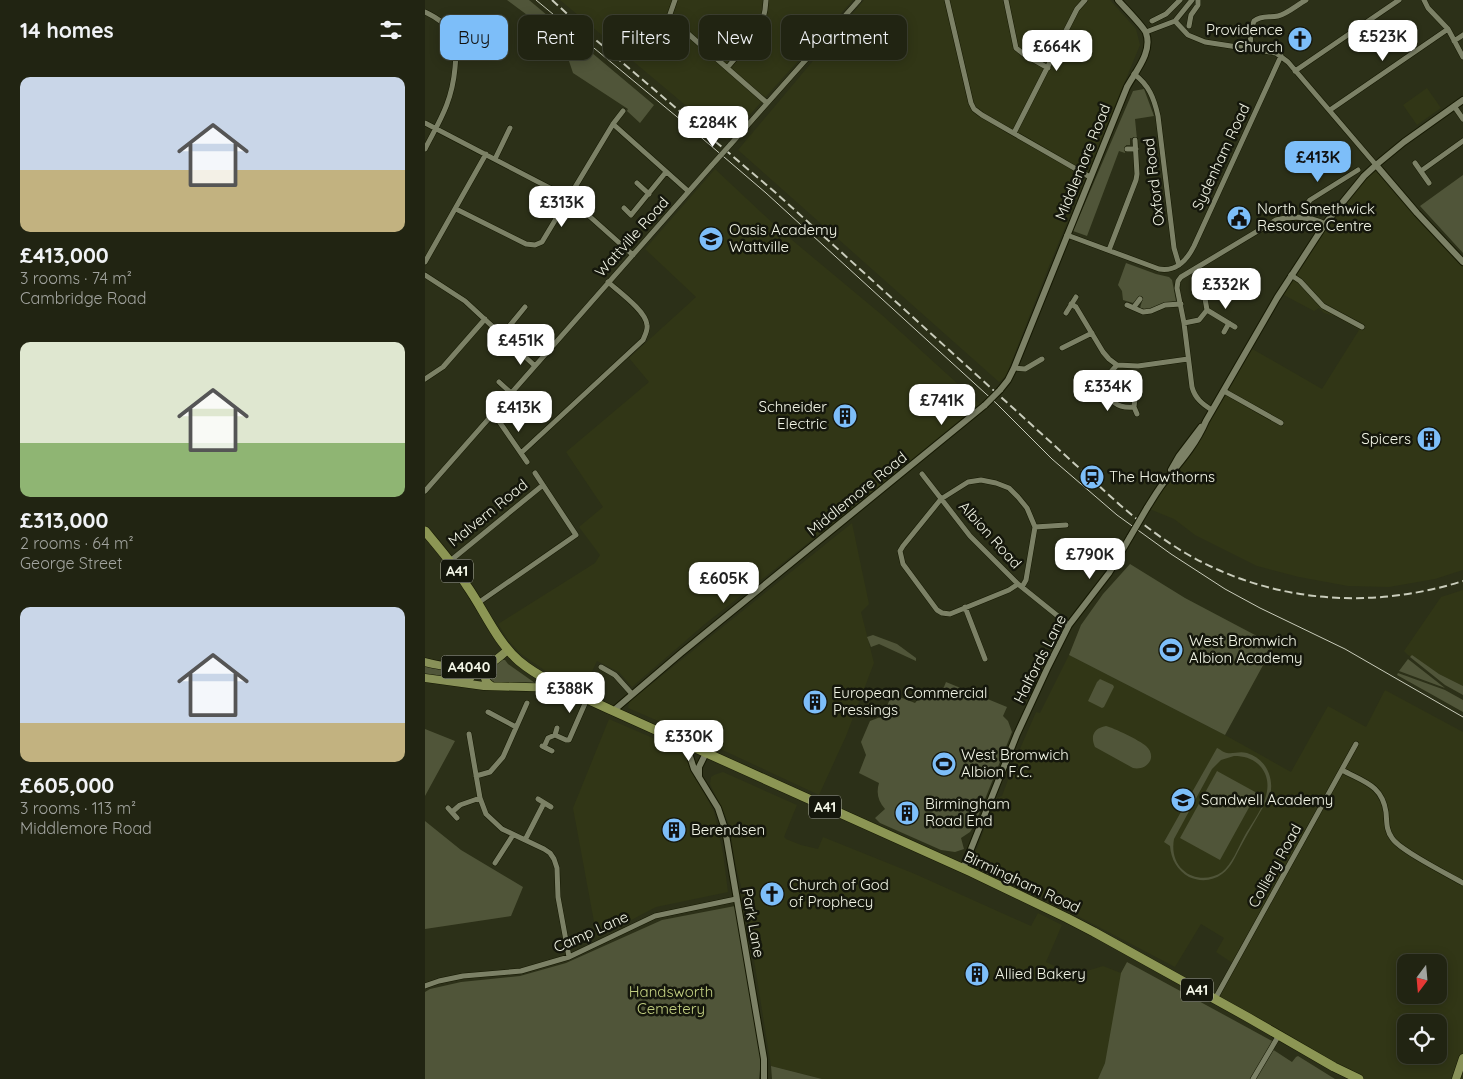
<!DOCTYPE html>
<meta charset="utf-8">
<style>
body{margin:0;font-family:Quicksand,sans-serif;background:#292c1b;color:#f1f3f6;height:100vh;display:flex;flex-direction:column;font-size:19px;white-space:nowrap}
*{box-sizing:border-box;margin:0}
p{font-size:16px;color:#a2a49f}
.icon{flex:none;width:28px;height:28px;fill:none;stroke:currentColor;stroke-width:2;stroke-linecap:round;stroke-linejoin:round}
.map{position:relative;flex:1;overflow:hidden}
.sheet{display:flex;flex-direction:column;background:#212412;width:425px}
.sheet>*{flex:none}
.hud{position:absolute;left:15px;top:15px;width:475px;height:45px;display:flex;gap:10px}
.needle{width:32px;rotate:196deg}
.controls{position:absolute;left:972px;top:954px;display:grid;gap:10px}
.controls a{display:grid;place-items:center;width:50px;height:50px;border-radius:10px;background:#212412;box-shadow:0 2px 12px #0003,0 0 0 1px #3e4132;font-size:25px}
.price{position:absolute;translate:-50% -42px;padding:0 11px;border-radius:10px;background:#fff;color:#222;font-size:16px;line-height:32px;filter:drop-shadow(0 1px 2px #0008)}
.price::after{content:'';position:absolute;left:50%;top:30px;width:15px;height:11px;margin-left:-8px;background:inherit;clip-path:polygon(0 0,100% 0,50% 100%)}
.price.on{background:#7dbef9;color:#111}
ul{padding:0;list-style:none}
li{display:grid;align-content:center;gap:10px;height:265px;padding:0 20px}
li span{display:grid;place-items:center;height:155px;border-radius:10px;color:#555}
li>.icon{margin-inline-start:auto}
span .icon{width:90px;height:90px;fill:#fffc;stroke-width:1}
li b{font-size:21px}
h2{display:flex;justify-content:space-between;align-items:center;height:60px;padding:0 20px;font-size:21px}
.tag{padding:0 18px;border-radius:10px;background:#212412;box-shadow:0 2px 12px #0003,0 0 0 1px #3e4132;font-size:18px;line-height:45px}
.tag.on{background:#7dbef9;color:#111}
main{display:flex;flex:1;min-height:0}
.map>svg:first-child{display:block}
.built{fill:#313616;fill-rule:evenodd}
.green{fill:#505539;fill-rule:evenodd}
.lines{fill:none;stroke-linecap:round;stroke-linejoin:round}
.minor-casing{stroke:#151802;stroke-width:6}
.tertiary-casing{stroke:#151802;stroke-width:8}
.primary-casing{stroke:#151802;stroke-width:9}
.trunk-casing{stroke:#151802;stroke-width:10}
.minor{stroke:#7c8166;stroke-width:5}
.tertiary{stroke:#7c8166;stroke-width:6}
.primary{stroke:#889158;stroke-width:8}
.trunk{stroke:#8c9654;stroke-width:9}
.tram{stroke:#c9ccbb;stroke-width:1}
.rail{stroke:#c9ccbb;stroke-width:2;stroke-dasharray:8 4;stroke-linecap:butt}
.minor-bridge-casing{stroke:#151802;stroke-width:6;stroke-linecap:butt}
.tertiary-bridge-casing{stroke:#151802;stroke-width:8;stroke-linecap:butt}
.minor-bridge{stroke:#7c8166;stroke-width:5}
.tertiary-bridge{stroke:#7c8166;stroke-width:6}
.labels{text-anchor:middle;stroke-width:5;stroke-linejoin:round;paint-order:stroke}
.shield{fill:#15170c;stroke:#b0b2a5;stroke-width:1}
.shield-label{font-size:14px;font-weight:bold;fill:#f2f5e6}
.poi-label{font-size:15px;fill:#f2f5e6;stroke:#15170c;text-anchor:start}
.street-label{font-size:15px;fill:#f2f5e6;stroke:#15170c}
.park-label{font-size:15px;fill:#c3d082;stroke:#15170c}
</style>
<main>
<section class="sheet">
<h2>14 homes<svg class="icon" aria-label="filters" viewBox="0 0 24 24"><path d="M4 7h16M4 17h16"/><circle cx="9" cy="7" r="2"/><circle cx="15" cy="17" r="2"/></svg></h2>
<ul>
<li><span style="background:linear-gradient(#c9d6e8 60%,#c2b280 0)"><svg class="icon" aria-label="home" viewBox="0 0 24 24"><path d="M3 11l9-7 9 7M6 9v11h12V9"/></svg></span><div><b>£413,000</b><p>3 rooms · 74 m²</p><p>Cambridge Road</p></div></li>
<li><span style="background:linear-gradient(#dfe7d0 65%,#8fb573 0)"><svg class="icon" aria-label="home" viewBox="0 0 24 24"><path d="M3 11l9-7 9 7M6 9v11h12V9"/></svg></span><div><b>£313,000</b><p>2 rooms · 64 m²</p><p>George Street</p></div></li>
<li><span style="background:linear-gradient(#c9d6e8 75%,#c2b280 0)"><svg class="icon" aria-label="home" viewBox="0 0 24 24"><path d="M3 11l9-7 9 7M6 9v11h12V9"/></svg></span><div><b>£605,000</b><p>3 rooms · 113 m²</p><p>Middlemore Road</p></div></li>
</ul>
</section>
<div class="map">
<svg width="1038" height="1079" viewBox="0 0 1038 1079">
<rect width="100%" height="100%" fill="#2c3018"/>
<path class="built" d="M135,0H428L302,140Z
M439,0H685L711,29L715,45L622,271L581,376L574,382L313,150Z
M1002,88L1016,108L992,125L978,105Z
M951,165L1038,262V570L1010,579L964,587L923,586L874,577L832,566L770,535L749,519L722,508L775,430L824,347L897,389L934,330L912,317L899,313L894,308L889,311L855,293L900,224Z
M290,169L355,230L457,315L555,404L416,517L280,624L207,687L194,672L172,661L158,690L125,674L96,654L83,640L73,624L170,563L175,555L154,527L178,507L141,452L224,382L204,358L271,297L220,249Z
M427,523L444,604L436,612L449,663L421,736L394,795L261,733L203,708L204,702Z
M1038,590V686L1014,674L983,655L979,651L1016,597Z
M644,655L800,735L866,772L903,706L941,727L960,690L1038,732V1079H929L790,999L809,964L791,952L799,938L776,924L750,967L626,902L553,867L549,861L550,854L571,798L577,796L591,758L611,712L615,713ZM981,962H1014V995H981ZM981,1022H1014V1055H981Z
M184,719L258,751L289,812L298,853L303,892L231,907L172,938L148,808Z
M298,772L372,805L359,837L361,839L376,845L393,849L398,837L490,874L606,926L613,913L637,925L621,962L649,975L678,966L696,973L702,962L680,1063L673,1079H397L346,1066L319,898L310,862L304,824L285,784L286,777L289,775Z"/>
<path class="green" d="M82,0H104L229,105L215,123L202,111L203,109L148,73L140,49L125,32Z
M719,89L729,116L710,119L712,139L705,138V145H701L700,153L694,151L662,236L648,231L708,91Z
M1038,175V253L995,206Z
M701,263L731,274L744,277L747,280L751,301C746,302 740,303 735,305C727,307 724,311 715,308L717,301L714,298L708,303L698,300L697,291L693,285Z
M705,564L760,598L849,645L800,735L644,655L656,625L678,594Z
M448,635L472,644L491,658V661L454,644L446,647L442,637Z
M987,655L1014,674L1038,686V695L1020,685L985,657Z
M983,659L1020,688L974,671Z
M76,660H80L83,664L110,683L69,682L64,678L65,669Z
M0,665L28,672L44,673V677L29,680L0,676Z
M973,673L1020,690L1038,700V712L972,675Z
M675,679L688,685L689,687L679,707L677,708L663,701L672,682Z
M521,682L582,707L578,716L583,721L587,732L550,824L545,832L536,838L539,849L530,852L516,850L455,823L450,818L460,809C453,801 451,793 454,783L434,773L441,755L436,742L445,721L458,716L467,694L490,703C496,696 500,694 509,694L508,697L514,699Z
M681,726C689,728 714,740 721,746C733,757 722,771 708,768L670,747C665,736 669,728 681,726Z
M0,729L30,741L0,796Z
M792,748C795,749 799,753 802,753C809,754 814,751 822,753C844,760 851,783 843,802H841C833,816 824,831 816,846C811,855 806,868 797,874C788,881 775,882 764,877C752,870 746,859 745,846L739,842ZM809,756C820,756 829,759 836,767C854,790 830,817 819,837C813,848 807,864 797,872C786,880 768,880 758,870C749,862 747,850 749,839L787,769L796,760Z
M792,771L832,793L795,860L755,838Z
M0,821L36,850L98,887L86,916L0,929Z
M310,906L336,1060L334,1079H0V992L5,989L36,982L95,976L141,963L237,920Z
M702,962L849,1042L827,1079H673L680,1063L696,973Z
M847,1049L867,1062L871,1057L873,1056L910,1079H830Z
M346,1066L397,1079H347Z"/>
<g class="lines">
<defs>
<path id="minor" d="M250,0L244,17L342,103
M522,0L546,103L549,109L557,115L665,177
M581,0L591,48L600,55L623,68
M999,0L1003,8L1023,29L1038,57
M0,12C28,25 33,39 30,68C27,102 15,120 0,149
M727,21L741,14L755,0
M750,21L767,0
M764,26L766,15L773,5V0
M721,32L750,21L763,35L780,42L845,52L851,53L863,62L951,165
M1029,41L1038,35
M825,49L826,30L829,21C837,15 844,18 853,16C862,14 872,5 881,0
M32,52L62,49
M302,68L336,28L340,10L341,0
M870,71L974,0
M709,74C724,85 729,98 733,116L749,248L754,265
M1029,106L1038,119
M905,110L1023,29
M0,123L144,198L208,255
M188,124L263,191
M589,133L652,9L660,0
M305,145L434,0
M702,149H711
M70,159L85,128
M990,163L1004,183
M996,171L1038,141
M212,183L224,194
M199,208L206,215L241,172
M31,209L101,244L110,245L117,242L188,124L198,111
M877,217L880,207L885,200L933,170
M879,218L888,224L896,231
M642,235L734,269C752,272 762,260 769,246L856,56
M684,250L711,180L712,174L710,140
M0,262L61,154
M0,275L40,301L110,366
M866,275L875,281L898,306L937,327
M646,304L651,307L678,352L684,359L692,365L713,366L763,359
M702,305L718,312L726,311L740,305L756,304
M709,307L715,299
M782,310L810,327
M641,313L651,297
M759,323L774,320L782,310L779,293
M799,332L804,323
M77,335L100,307
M637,348L667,333
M589,368L600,369L617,359
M0,379L18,367L60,319
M74,382L86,393
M676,383C685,399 689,409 709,407
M666,389L676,383L692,365
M799,391L856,423
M710,398L709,407L712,414
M787,410C777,404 770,398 767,387L759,323L752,288L753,281L756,277L851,220C869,215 884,216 900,224
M69,414L102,462
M96,453L218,340C220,335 223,330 222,325C221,311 194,292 183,282
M497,474L545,536L593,584L644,625
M0,491L287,165
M610,527L641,525
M25,561L118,485
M593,584L584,590L525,614L517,613L512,610L478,564L475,551L478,546L516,499L543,482L556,480L571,483L584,488L593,497L602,508L610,527L601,580L597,587
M53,603L151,535L110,473
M540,607L560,659
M176,667L190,675L207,694
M63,712L91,727
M44,734L55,798L61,814L77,829L119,849L125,853L129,859L132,868L133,897L144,957
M130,735L141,740H144L162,699
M117,746L127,751
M119,747L123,738L130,735L132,728
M917,770C939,782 957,785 961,812C962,822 961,830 967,838C974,850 1024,875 1038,883
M51,776L65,772L78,757L102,703
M113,799L126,807
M23,808L32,818
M27,812L35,805L55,798
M100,840L119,803
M70,863L88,835
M0,986L14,981L38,976L96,971L144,957L230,916L311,899
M790,999L931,744
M828,1079L854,1035"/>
<path id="tertiary" d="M951,165L992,213L1038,262
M575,390L583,380L589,368L702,87C710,72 728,52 721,33C720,28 698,6 693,0
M746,470L754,456L776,427
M722,508C729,497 735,486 744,476C759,458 772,442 781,421L852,298L900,224L939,176L951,165L979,142L1038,100
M188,711L256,653L560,405
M261,744L269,769L293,808L300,829L339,1059V1079
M274,777V767L281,753
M538,869L592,734L622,669L644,625L684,573L705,537"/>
<path id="primary" d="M0,662C14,666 46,670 60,666C69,663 75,656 83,650
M61,666C57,673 59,682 67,686
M0,678L59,686L137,688
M40,683L48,675V671L45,667
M1031,1079L1038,1058"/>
<path id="trunk" d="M0,531C15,549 30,566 42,586C59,610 72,642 94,661C119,682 157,696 186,710L546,872L642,918L669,932L824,1018L909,1067L934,1079"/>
</defs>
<use href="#minor" class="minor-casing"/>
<use href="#tertiary" class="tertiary-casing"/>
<use href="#primary" class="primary-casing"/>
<use href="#trunk" class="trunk-casing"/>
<use href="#minor" class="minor"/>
<use href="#tertiary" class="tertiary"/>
<use href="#primary" class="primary"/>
<use href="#trunk" class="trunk"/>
<path class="tram" d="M111,0L257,121L341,193L572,404L627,459L692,515L746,554L800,589L835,608L920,649L1038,717"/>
<path class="rail" d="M127,0L172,41L351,193L695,505C716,523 738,540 762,554C847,603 946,610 1038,581"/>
<defs>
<path id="minor-bridge" d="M287,165L305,145"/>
<path id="tertiary-bridge" d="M560,405L575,390
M705,537L722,508"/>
</defs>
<use href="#minor-bridge" class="minor-bridge-casing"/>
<use href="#tertiary-bridge" class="tertiary-bridge-casing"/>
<use href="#minor-bridge" class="minor-bridge"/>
<use href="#tertiary-bridge" class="tertiary-bridge"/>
</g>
<defs>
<symbol id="church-disc" viewBox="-11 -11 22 22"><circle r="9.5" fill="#7dbef9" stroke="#15170c"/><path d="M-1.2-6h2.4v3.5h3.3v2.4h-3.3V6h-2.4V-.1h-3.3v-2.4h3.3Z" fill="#111"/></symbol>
<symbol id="civic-disc" viewBox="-11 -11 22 22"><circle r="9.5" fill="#7dbef9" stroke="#15170c"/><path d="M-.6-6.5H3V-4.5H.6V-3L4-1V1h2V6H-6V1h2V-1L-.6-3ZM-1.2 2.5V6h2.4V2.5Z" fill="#111"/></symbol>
<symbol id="school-disc" viewBox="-11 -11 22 22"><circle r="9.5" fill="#7dbef9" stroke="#15170c"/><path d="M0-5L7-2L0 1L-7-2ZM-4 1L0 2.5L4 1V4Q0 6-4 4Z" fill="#111"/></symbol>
<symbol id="building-disc" viewBox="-11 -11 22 22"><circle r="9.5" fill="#7dbef9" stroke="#15170c"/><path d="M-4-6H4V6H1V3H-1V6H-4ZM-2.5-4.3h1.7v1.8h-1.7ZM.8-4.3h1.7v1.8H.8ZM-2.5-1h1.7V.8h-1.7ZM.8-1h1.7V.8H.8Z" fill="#111"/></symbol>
<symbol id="station-disc" viewBox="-11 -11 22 22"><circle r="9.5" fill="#7dbef9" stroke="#15170c"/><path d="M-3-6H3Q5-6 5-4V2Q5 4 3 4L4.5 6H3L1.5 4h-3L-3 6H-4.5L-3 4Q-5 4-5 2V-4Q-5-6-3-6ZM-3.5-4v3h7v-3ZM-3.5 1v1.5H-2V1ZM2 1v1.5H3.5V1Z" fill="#111"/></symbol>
<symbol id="stadium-disc" viewBox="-11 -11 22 22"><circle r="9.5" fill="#7dbef9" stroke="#15170c"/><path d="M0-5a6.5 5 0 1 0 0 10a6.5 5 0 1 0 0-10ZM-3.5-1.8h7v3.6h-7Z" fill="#111"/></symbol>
</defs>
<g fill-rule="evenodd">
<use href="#church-disc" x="861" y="25" width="28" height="28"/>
<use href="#civic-disc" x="800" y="204" width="28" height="28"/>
<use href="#school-disc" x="272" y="225" width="28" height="28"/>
<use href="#building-disc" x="406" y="402" width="28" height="28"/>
<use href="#building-disc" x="990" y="425" width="28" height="28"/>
<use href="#station-disc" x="653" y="463" width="28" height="28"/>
<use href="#stadium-disc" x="732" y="636" width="28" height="28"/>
<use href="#building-disc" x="376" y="688" width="28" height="28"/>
<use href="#stadium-disc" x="505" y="750" width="28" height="28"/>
<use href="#school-disc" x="744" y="786" width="28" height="28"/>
<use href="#building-disc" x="468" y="799" width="28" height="28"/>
<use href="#building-disc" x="235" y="816" width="28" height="28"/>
<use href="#church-disc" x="333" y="880" width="28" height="28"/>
<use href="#building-disc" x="538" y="960" width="28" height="28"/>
</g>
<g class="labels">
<g class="shield">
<rect x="16" y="559.5" width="32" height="23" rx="4"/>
<rect x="16.5" y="655.5" width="55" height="23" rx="4"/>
<rect x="384" y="795.5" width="32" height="23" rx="4"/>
<rect x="756" y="978.5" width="32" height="23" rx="4"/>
</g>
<g class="shield-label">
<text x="32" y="576">A41</text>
<text x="44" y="672">A4040</text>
<text x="400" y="812">A41</text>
<text x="772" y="995">A41</text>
</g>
<g class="poi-label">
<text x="858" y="35" text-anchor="end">Providence<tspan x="858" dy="17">Church</tspan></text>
<text x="832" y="214">North Smethwick<tspan x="832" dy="17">Resource Centre</tspan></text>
<text x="304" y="235">Oasis Academy<tspan x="304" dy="17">Wattville</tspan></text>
<text x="402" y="412" text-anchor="end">Schneider<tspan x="402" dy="17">Electric</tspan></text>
<text x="986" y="444" text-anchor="end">Spicers</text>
<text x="684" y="482">The Hawthorns</text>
<text x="764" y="646">West Bromwich<tspan x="764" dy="17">Albion Academy</tspan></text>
<text x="408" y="698">European Commercial<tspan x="408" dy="17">Pressings</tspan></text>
<text x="536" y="760">West Bromwich<tspan x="536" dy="17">Albion F.C.</tspan></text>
<text x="776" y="805">Sandwell Academy</text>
<text x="500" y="809">Birmingham<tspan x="500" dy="17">Road End</tspan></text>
<text x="266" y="835">Berendsen</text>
<text x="364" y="890">Church of God<tspan x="364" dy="17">of Prophecy</tspan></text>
<text x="570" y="979">Allied Bakery</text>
</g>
<g class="street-label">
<text transform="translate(796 157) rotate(-65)" y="5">Sydenham Road</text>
<text transform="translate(658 162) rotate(-68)" y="5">Middlemore Road</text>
<text transform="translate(729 182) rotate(-97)" y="5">Oxford Road</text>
<text transform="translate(207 237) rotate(-48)" y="5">Wattville Road</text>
<text transform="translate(432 494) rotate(-39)" y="5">Middlemore Road</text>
<text transform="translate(63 513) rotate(-39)" y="5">Malvern Road</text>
<text transform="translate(565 535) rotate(48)" y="5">Albion Road</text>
<text transform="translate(615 659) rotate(-63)" y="5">Halfords Lane</text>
<text transform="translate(850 866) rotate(-61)" y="5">Colliery Road</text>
<text transform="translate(597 882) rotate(25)" y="5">Birmingham Road</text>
<text transform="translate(328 923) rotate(80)" y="5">Park Lane</text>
<text transform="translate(166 932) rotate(-24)" y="5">Camp Lane</text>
</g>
<g class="park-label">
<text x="246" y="997">Handsworth<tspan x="246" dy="17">Cemetery</tspan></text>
</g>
</g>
</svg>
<div class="controls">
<a><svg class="needle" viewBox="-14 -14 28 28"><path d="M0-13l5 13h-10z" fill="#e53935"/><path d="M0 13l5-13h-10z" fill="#a2a49f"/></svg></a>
<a><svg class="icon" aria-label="locate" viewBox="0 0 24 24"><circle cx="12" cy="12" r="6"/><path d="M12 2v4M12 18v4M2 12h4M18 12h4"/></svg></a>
</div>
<b class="price" style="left:958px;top:62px">£523K</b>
<b class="price" style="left:632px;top:72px">£664K</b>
<b class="price" style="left:288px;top:148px">£284K</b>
<b class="price on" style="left:893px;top:183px">£413K</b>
<b class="price" style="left:137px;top:228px">£313K</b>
<b class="price" style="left:801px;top:310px">£332K</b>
<b class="price" style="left:96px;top:366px">£451K</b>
<b class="price" style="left:683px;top:412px">£334K</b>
<b class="price" style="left:517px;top:426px">£741K</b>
<b class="price" style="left:94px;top:433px">£413K</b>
<b class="price" style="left:665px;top:580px">£790K</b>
<b class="price" style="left:299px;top:604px">£605K</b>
<b class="price" style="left:145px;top:714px">£388K</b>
<b class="price" style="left:264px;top:762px">£330K</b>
<div class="hud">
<a class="tag on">Buy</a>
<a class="tag">Rent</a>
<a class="tag">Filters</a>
<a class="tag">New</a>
<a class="tag">Apartment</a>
</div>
</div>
</main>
